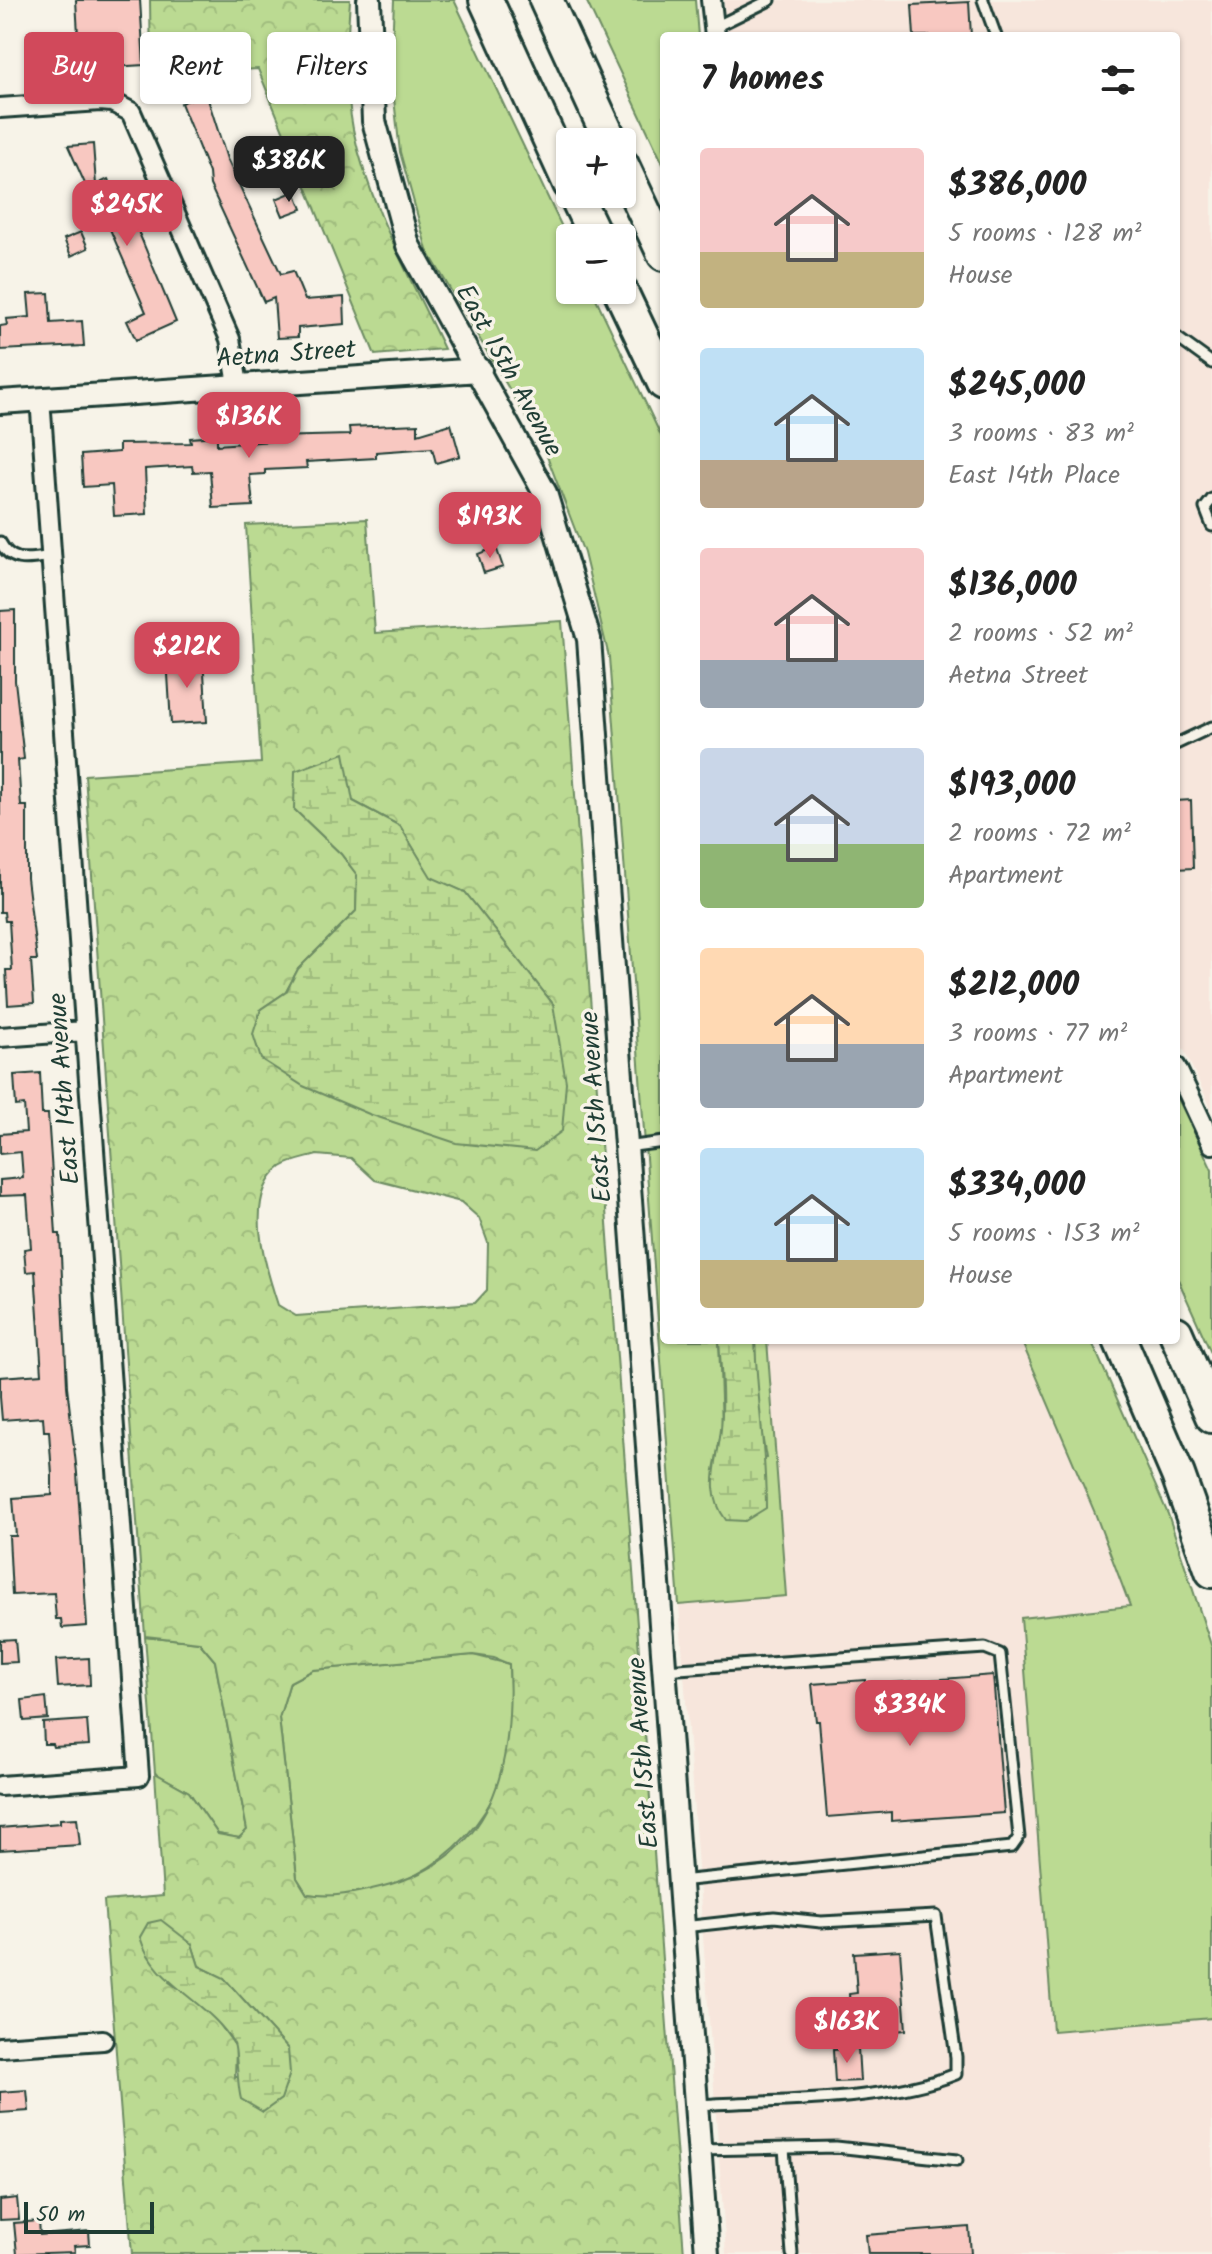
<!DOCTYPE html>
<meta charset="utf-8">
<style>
body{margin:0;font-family:Kalam,sans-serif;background:#f6f6f6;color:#222;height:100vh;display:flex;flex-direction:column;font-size:30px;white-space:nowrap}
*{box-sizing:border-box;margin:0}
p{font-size:26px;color:#767676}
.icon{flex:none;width:44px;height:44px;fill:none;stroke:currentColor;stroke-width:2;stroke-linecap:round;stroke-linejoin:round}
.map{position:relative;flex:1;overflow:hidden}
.details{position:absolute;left:660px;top:32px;width:520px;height:1312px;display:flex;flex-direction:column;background:#fff;border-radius:8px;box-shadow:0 2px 6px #0004}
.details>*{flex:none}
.hud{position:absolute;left:24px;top:32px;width:516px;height:72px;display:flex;gap:16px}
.tools{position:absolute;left:556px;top:128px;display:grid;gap:16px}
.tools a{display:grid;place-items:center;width:80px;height:80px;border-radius:8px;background:#fff;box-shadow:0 2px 6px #0004;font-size:40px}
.scale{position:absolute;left:24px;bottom:20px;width:130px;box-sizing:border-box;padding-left:8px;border:4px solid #1f3d34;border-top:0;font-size:22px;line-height:28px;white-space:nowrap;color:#1f3d34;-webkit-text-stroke:6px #f7f3e8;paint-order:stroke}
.price{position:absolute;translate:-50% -68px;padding:0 18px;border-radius:16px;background:#d1495b;color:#fff;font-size:26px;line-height:52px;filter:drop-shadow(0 2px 4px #0008)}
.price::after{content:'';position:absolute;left:50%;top:48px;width:24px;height:18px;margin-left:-12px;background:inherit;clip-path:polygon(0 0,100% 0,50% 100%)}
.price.selected{background:#222;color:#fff}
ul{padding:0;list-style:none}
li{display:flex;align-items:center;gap:24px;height:200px;padding:0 40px}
li span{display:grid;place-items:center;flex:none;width:224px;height:160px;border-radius:8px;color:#555}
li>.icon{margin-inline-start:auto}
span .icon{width:96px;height:96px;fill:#fffc;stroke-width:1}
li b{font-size:34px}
h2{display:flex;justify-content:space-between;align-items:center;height:96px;padding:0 40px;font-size:34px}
.chip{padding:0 28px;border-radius:8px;background:#fff;box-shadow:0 2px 6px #0004;font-size:28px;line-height:72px}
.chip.selected{background:#d1495b;color:#fff}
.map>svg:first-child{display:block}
.built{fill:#f7e6dc}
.green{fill:#bbda92;stroke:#6d8c63;stroke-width:2}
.forest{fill:url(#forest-crowns);stroke:#6d8c63;stroke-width:2;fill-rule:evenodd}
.wetland{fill:url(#wetland-marsh);stroke:#6d8c63;stroke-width:2}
.building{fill:#f8c8c1;stroke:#1f3d34;stroke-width:2}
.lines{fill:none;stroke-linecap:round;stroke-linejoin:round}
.service-casing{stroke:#1f3d34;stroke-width:15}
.minor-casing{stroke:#1f3d34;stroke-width:24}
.tertiary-casing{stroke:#1f3d34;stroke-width:28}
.motorway-casing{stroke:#1f3d34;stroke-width:38}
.service{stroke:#f7f3e8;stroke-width:9}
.minor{stroke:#f7f3e8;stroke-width:18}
.tertiary{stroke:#f7f3e8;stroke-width:22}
.motorway{stroke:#f7f3e8;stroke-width:32}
.labels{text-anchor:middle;stroke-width:7;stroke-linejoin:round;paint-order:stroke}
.street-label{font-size:26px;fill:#1f3d34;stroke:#f7f3e8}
</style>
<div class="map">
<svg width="1212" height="2254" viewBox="0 0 1212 2254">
<defs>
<pattern id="forest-crowns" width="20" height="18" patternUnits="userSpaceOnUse" patternTransform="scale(2)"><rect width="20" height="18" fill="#bbda92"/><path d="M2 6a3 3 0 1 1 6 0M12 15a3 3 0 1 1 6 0" fill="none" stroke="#a0bc7e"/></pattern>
<pattern id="wetland-marsh" width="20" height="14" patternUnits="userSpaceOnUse" patternTransform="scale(2)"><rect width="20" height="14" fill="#bbda92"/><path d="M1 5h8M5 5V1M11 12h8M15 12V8" fill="none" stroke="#a0bc7e"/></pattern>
</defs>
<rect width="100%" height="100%" fill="#f7f3e8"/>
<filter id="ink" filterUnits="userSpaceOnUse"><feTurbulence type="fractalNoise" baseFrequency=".0125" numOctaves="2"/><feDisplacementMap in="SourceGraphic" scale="16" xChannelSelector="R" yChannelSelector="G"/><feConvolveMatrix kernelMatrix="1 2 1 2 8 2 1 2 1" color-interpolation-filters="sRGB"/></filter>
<g filter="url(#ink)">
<path class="built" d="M724,0H1212V1110L1176,1033V36H726Z
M767,1340H1021L1095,1513L1130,1607L1021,1618L1053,2030L1212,2018V2254H726L679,1605L786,1595Z"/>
<path class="green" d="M394,0H454L570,244V290H592L664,442V1340H719L722,1428L714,1470L766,1458L757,1406L755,1340H767L786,1596L679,1605L609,657L584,553L543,446L427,250L400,152L391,72Z
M586,0H695L698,36H664V166Z
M1176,1094L1212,1170V1355L1176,1275Z
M1021,1340H1091L1168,1514L1212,1648V2018L1053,2031L1021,1618L1130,1606L1095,1513Z
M145,1636L199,1642L215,1661L247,1830L239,1838L218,1834L189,1792L155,1773Z
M473,1655L509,1664C510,1697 514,1736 505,1768C480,1851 394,1907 307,1894L297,1878L279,1718L290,1682L312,1670Z"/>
<path class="forest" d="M150,0H350C347,41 345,88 353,129C369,206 411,278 444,349L375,355L258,69L151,75Z
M367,519L375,633L562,621L684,2254H132L104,1901L163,1896L155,1773L189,1792L218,1834L239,1838L247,1830L215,1661L199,1642L145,1636L85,775L261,763L246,525ZM353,801L400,826L431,878L465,892L553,1004L261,1009L286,992L298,969L356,911L357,875L341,854L294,809ZM317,1155L351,1158L375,1180L461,1202L479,1218L488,1243L487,1290L475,1303L296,1316L278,1305C266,1269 242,1196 281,1167C290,1161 307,1158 317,1155ZM473,1655L494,1658L509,1664C514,1768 495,1859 380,1887C356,1893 332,1898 307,1894L297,1878L279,1718L290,1682L313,1670ZM192,1944L199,1966L224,1978L288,2049L235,2077L236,2047L211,2012L169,1982Z"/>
<path class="wetland" d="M344,753L353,801L400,826L431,877L465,892L553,1004L566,1082L562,1131L535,1151L456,1143L369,1114L303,1086L261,1059L253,1034L261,1009L286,992L298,969L356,911L357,875L341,854L294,809L295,771Z
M719,1340H755C757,1396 766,1451 766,1508L745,1521L726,1520C704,1491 718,1462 721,1429C724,1400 721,1369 719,1340Z
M161,1920L192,1944L199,1966L224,1978L288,2049L290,2073L281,2099L263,2112L241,2099C237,2085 237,2049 234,2044C210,2001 154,1985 140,1937L148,1923Z"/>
<path class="building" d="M76,0H140L144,65L80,69Z
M969,2L971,36H914L912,5Z
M206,93L227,159L281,274L293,271L305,300L344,297L345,324L298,328V337L277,338L274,298L264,302L210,185L209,173L181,103Z
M93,144L96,185L108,179L126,219L132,216L176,322L136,340L127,321L146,312L103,213L99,215L68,146Z
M295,191L302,209L283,216L276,199Z
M81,232L88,248L71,256L64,239Z
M49,293L51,323L82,321L84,346L0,350V326L7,325L6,319L30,317L28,294Z
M418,424V434L451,424L460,456L436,463L432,448L376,452V458L306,462L307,468L265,470V474L250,475L253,506L213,508L210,471L193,472L192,466L145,469L147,514L114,516L112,485L83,487L81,455L119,452V444L191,443L190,438L217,436V445L271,441V437L350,435L349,427Z
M496,547L503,567L484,573L478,554Z
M15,610V681L24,759L18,760L21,806H27V878L37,960H31L34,1003L8,1005L6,970H12L9,921H5L4,912H0V611Z
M203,656L207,722L171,724L167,658Z
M1191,800L1193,868L1176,869V801Z
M40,1073L42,1114H48L56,1234H60L67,1386L77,1473L87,1626L62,1628L61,1619H56L54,1593L12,1595L9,1536H16L13,1498L52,1495V1475L49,1431H44L43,1417L2,1420L0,1397V1377L42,1374L35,1271L26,1272L24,1249L31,1248L27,1195L0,1196V1180L23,1178L21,1152L0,1154V1134L26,1132L24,1105L16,1106L14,1075Z
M15,1639L17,1662L0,1663V1640Z
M89,1658L90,1685L58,1687L56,1660Z
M993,1675L1004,1813L891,1821V1812L827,1817L819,1721H816L812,1684L865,1680V1685Z
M46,1697L48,1719L24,1721L22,1700Z
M87,1720L89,1745L53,1747L52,1744H44L43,1723Z
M77,1818L80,1845L0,1850V1828L60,1823V1819Z
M900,1950L906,2030L852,2034L849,1994L857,1993L854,1953Z
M858,2048L860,2081L835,2082L833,2050Z
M27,2090L29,2111L0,2113V2092Z
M17,2198L19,2219L0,2220V2200Z
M39,2221L40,2235L89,2231L90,2245L74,2246L75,2252L17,2254L14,2223Z
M969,2227L971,2254H868L866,2235Z"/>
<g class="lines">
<defs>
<path id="service" d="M983,0L996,36
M713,28L770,0
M1176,337L1212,363
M1212,499L1205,508L1212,526
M0,542C12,565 29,559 52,556
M1176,744L1212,727
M626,1147L664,1142
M664,1670L985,1648L1000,1654L1019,1837L1012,1847L679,1881
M683,1927L774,1917L821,1922L936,1916L956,2057V2074C884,2103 774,2100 696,2105
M784,2148L792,2254
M699,2150L836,2147L957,2160"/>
<path id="minor" d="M711,0L715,36
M0,108L100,101L112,102L131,112L230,339L238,384
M0,1037L85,1031
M1176,1067L1212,1144
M0,1786L139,1776L40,398
M0,2047L103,2040"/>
<path id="tertiary" d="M369,0L374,121L408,245L545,493L589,639L707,2254
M0,402L480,370"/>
<path id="motorway" d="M486,0L570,184
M546,0L611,142
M622,165L664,254
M575,194L596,238
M620,290L664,383
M1176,1333L1212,1416
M1120,1340L1178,1475L1212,1571"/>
</defs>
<use href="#service" class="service-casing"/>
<use href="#minor" class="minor-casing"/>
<use href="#tertiary" class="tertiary-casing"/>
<use href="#motorway" class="motorway-casing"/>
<use href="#service" class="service"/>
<use href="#minor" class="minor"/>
<use href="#tertiary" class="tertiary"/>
<use href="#motorway" class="motorway"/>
</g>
</g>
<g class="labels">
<g class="street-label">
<text transform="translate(286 353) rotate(-4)" y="9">Aetna Street</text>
<text transform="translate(510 370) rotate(61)" y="9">East 15th Avenue</text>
<text transform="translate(63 1089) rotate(-94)" y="9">East 14th Avenue</text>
<text transform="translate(595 1107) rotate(-94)" y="9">East 15th Avenue</text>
<text transform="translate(642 1753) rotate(-94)" y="9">East 15th Avenue</text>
</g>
</g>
</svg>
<div class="tools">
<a>+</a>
<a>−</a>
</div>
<div class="scale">50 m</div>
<b class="price selected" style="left:289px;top:204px">$386K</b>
<b class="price" style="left:127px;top:248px">$245K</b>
<b class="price" style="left:249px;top:460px">$136K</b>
<b class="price" style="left:490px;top:560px">$193K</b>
<b class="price" style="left:187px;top:690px">$212K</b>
<b class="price" style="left:910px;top:1748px">$334K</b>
<b class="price" style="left:847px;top:2065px">$163K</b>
<div class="hud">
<a class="chip selected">Buy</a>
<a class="chip">Rent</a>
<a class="chip">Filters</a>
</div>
<section class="details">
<h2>7 homes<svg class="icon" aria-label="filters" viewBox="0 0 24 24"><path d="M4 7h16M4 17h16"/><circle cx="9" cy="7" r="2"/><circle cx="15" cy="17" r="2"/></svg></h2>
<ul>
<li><span style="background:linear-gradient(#f6c9c9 65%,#c2b280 0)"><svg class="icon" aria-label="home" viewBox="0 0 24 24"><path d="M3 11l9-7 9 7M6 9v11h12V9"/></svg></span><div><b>$386,000</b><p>5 rooms · 128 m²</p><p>House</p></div></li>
<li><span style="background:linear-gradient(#bfe0f5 70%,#b9a48a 0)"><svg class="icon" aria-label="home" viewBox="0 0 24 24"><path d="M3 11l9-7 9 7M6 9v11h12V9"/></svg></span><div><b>$245,000</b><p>3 rooms · 83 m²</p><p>East 14th Place</p></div></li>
<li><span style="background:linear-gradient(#f6c9c9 70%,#9aa5b1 0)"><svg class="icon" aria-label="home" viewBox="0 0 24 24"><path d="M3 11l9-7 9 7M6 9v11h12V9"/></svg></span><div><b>$136,000</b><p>2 rooms · 52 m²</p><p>Aetna Street</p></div></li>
<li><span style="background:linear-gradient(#c9d6e8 60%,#8fb573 0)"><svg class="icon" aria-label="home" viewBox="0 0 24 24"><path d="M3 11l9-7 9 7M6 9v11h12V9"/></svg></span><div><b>$193,000</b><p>2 rooms · 72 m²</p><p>Apartment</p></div></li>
<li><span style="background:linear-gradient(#ffd9b3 60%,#9aa5b1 0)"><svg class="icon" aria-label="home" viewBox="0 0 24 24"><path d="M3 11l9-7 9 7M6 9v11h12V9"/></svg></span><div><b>$212,000</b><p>3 rooms · 77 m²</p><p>Apartment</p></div></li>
<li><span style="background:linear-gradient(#bfe0f5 70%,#c2b280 0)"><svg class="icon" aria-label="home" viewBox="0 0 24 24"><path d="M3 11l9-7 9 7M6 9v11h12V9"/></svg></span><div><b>$334,000</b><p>5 rooms · 153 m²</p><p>House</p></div></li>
</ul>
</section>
</div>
